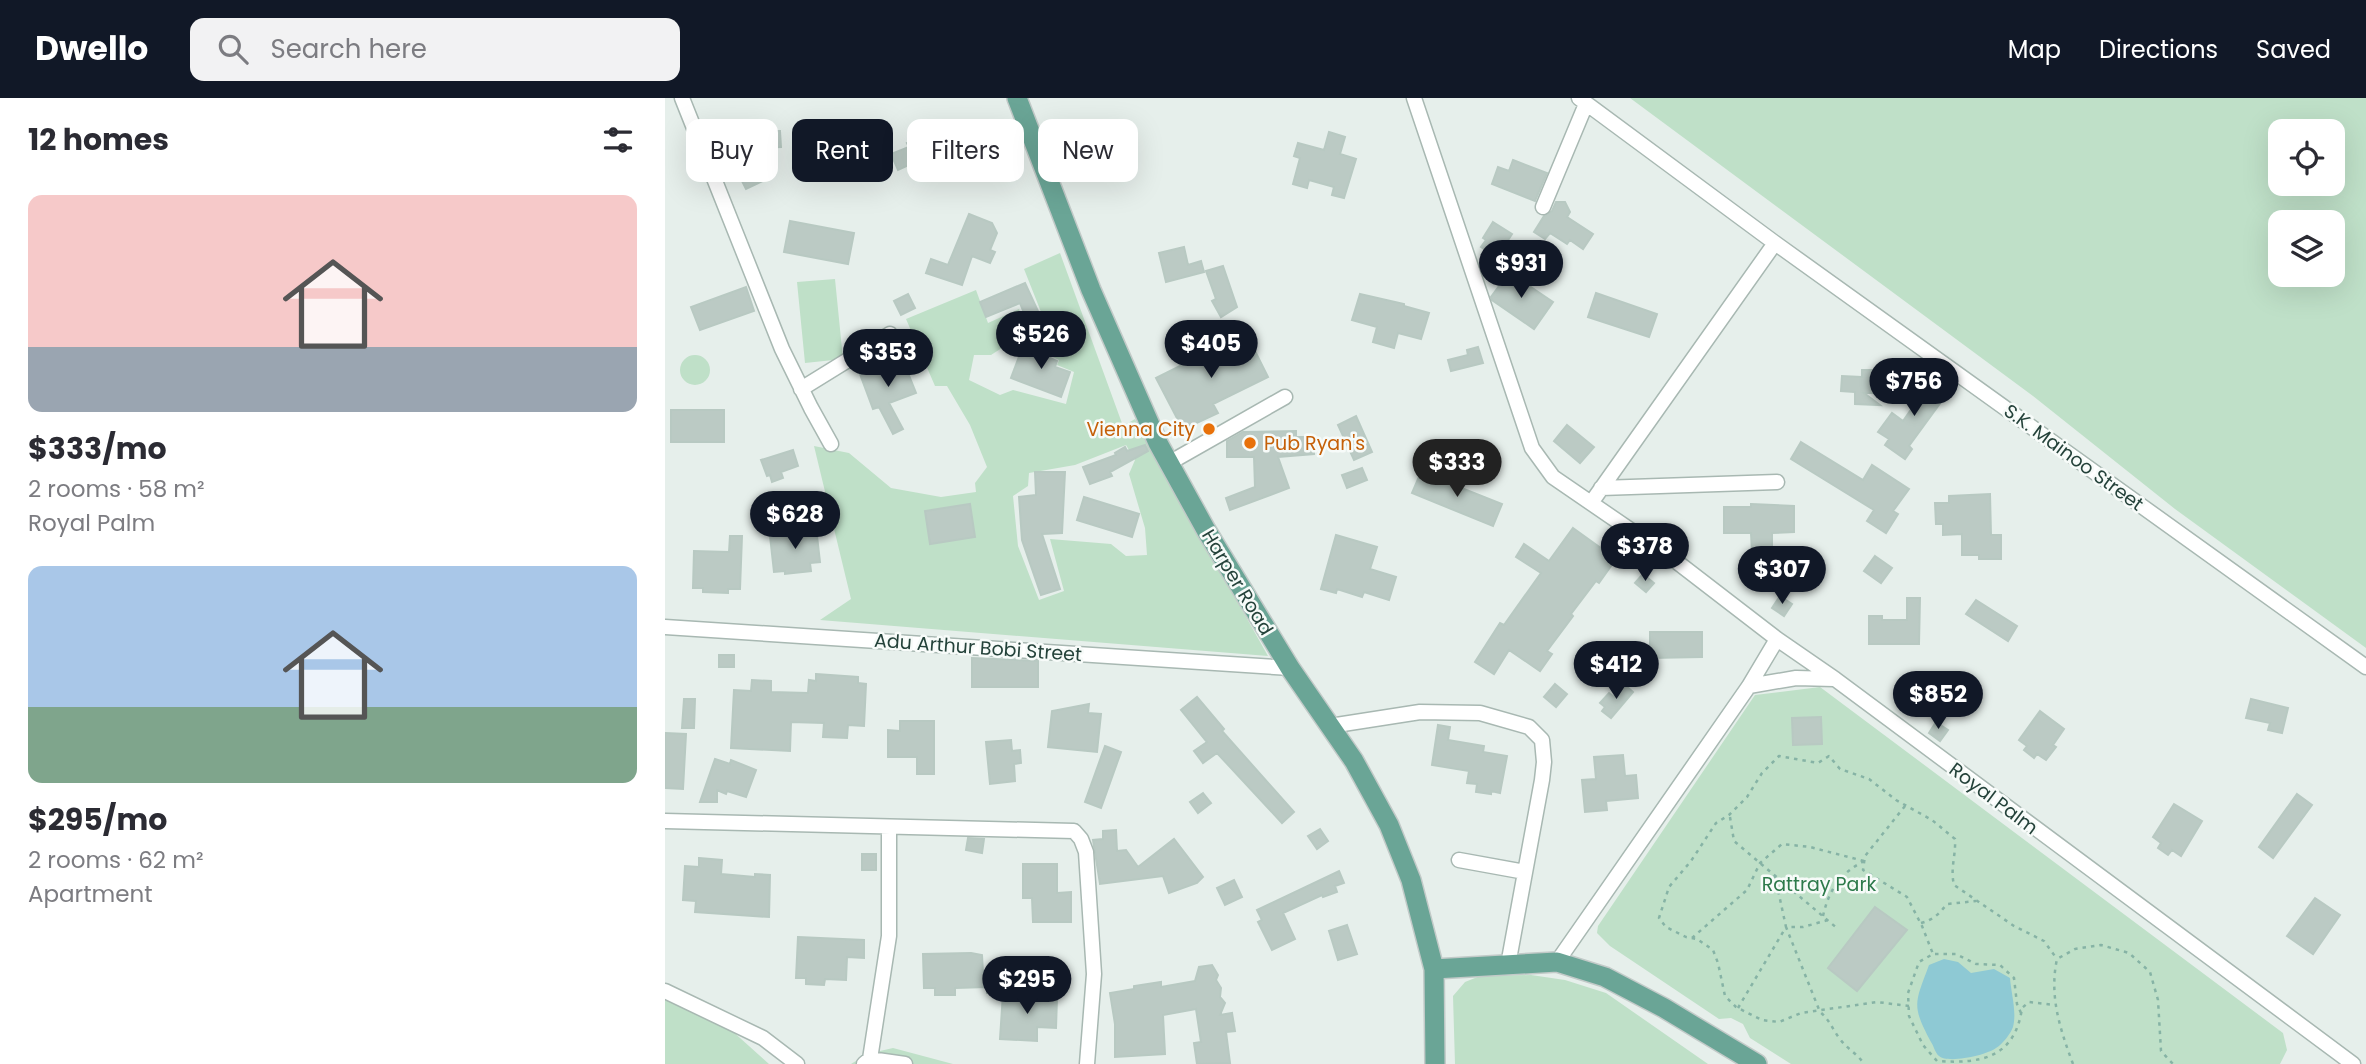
<!DOCTYPE html>
<meta charset="utf-8">
<style>
body{margin:0;font-family:Poppins,sans-serif;background:#f2f2f3;color:#2b2b33;height:100vh;display:flex;flex-direction:column;font-size:26px;white-space:nowrap}
*{box-sizing:border-box;margin:0}
p{font-size:23px;color:#7c7c81}
.icon{flex:none;width:38px;height:38px;fill:none;stroke:currentColor;stroke-width:2;stroke-linecap:round;stroke-linejoin:round}
.map{position:relative;flex:1;overflow:hidden}
.side{display:flex;flex-direction:column;background:#fff;width:665px}
.side>*{flex:none}
.guide{position:absolute;left:21px;top:21px;width:665px;height:63px;display:flex;gap:14px}
.tools{position:absolute;left:1603px;top:21px;display:grid;gap:14px}
.tools a{display:grid;place-items:center;width:77px;height:77px;border-radius:14px;background:#fff;box-shadow:0 7px 28px #0002;font-size:35px}
.price{position:absolute;translate:-50% -60px;padding:0 16px;border-radius:24px;background:#111827;color:#fff;font-size:23px;line-height:46px;filter:drop-shadow(0 2px 4px #0008)}
.price::after{content:'';position:absolute;left:50%;top:42px;width:21px;height:16px;margin-left:-10px;background:inherit;clip-path:polygon(0 0,100% 0,50% 100%)}
.price.on{background:#222;color:#fff}
ul{padding:0;list-style:none}
li{display:grid;align-content:center;gap:14px;height:371px;padding:0 28px}
li span{display:grid;place-items:center;height:217px;border-radius:14px;color:#555}
li>.icon{margin-inline-start:auto}
span .icon{width:126px;height:126px;fill:#fffc;stroke-width:1}
li b{font-size:30px}
h2{display:flex;justify-content:space-between;align-items:center;height:84px;padding:0 28px;font-size:30px}
.chip{padding:0 24px;border-radius:14px;background:#fff;box-shadow:0 7px 28px #0002;font-size:24px;line-height:63px}
.chip.on{background:#111827;color:#fff}
header{display:flex;align-items:center;gap:42px;box-sizing:border-box;height:98px;padding:0 35px;background:#111827;color:#fff}
header strong{font-size:33px}
nav{display:flex;gap:38px;margin-inline-start:auto;font-size:24px}
.search{width:490px;height:63px;background:#f2f2f3;display:flex;align-items:center;gap:18px;box-sizing:border-box;padding:0 24px;border-radius:14px;color:#7c7c81;font-size:26px}
main{display:flex;flex:1;min-height:0}
.map>svg:first-child{display:block}
.green{fill:#bfe0c8;fill-rule:evenodd}
.water{fill:#8ec9d4}
.building{fill:#bbcac4;stroke:#b8c9c2;stroke-width:2}
.lines{fill:none;stroke-linecap:round;stroke-linejoin:round}
.minor-casing{stroke:#a8b8b2;stroke-width:17}
.major-casing{stroke:#c2cac8;stroke-width:22}
.path{stroke:#86b3a5;stroke-width:2.5;stroke-dasharray:3.5 5;stroke-linecap:butt}
.minor{stroke:#fff;stroke-width:14}
.major{stroke:#6aa596;stroke-width:19}
.food-dot{fill:#e8710a;stroke:#f7fbf9;stroke-width:2.5}
.labels{text-anchor:middle;stroke-width:5;stroke-linejoin:round;paint-order:stroke}
.food-label{font-size:19px;fill:#c56008;stroke:#f7fbf9;text-anchor:end}
.street-label{font-size:19px;fill:#24423a;stroke:#f7fbf9}
.park-label{font-size:19px;fill:#2d7a4b;stroke:#f7fbf9}
</style>
<header>
<strong>Dwello</strong>
<div class="search"><svg class="icon" aria-label="search" viewBox="0 0 24 24"><circle cx="10" cy="10" r="6"/><path d="M15 15l6 6"/></svg>Search here</div>
<nav><a>Map</a><a>Directions</a><a>Saved</a></nav>
</header>
<main>
<section class="side">
<h2>12 homes<svg class="icon" aria-label="filters" viewBox="0 0 24 24"><path d="M4 7h16M4 17h16"/><circle cx="9" cy="7" r="2"/><circle cx="15" cy="17" r="2"/></svg></h2>
<ul>
<li><span style="background:linear-gradient(#f6c9c9 70%,#9aa5b1 0)"><svg class="icon" aria-label="home" viewBox="0 0 24 24"><path d="M3 11l9-7 9 7M6 9v11h12V9"/></svg></span><div><b>$333/mo</b><p>2 rooms · 58 m²</p><p>Royal Palm</p></div></li>
<li><span style="background:linear-gradient(#a9c7e8 65%,#7fa58c 0)"><svg class="icon" aria-label="home" viewBox="0 0 24 24"><path d="M3 11l9-7 9 7M6 9v11h12V9"/></svg></span><div><b>$295/mo</b><p>2 rooms · 62 m²</p><p>Apartment</p></div></li>
</ul>
</section>
<div class="map">
<svg width="1701" height="966" viewBox="0 0 1701 966">
<rect width="100%" height="100%" fill="#e6efeb"/>
<path class="green" d="M965,0H1701V550L1510,411L1368,298ZM1615,33H1668V86H1615ZM1615,124H1668V177H1615Z
M395,155L458,328L470,321L603,558L155,522L186,501L149,348L184,355L226,390L276,399L311,394L310,385L322,369L305,327L282,288H270L241,221L311,192L323,225L354,211L360,230L357,237L326,257H309L304,282L335,297L348,292L401,306L409,274L392,267L394,262L388,259L391,250L371,242L369,238L380,224L359,171ZM461,347L470,362L464,376L480,430L482,457L461,458L446,446L385,441L399,493L374,502L353,448L348,398L363,388L364,375L410,367Z
M170,181L178,261L140,265L132,184Z
M15 272a15 15 0 1 1 30 0a15 15 0 1 1-30 0Z
M1155,589L1618,935L1622,952L1615,966H1126L1085,940L1078,926L1066,920L1054,921L945,848L932,835L933,828L1090,597Z
M866,877L900,882L941,895L1043,966H790L788,898L800,884L815,878Z
M0,898L65,931L104,966H0Z
M228,950L288,966H186L202,956Z"/>
<path class="water" d="M1279,861L1293,864L1306,875L1329,871L1345,880C1346,895 1352,914 1348,929C1346,935 1337,947 1331,950C1322,957 1283,966 1274,958C1270,955 1269,948 1266,944C1246,907 1250,905 1264,867Z"/>
<path class="building" d="M341,23L347,38L257,78L250,64L233,72L226,56L244,49L242,45L276,32L283,48Z
M96,27V33H115L116,49L94,50L108,78L81,91L76,81L75,50H65L64,33H75V28Z
M664,34L680,39L675,56L691,61L679,100L667,97L669,89L644,82L642,90L628,86L635,60L629,58L633,45L659,52Z
M848,62L882,75L870,103L827,86L833,69L844,73Z
M891,104H900L905,114L902,119L928,136L918,151L905,142L902,146L885,135L880,141L869,134L879,118L887,113Z
M304,116L327,125L332,135L325,152L330,154L325,165L307,158L297,187L261,175L266,161L283,167Z
M125,123L189,135L183,166L119,154Z
M828,124L847,136L832,159L816,149L821,142L818,140Z
M519,149L523,167L536,163L539,174L501,184L494,155Z
M558,168L572,209L556,219L547,203L551,201L541,173Z
M846,172L856,179L854,181L888,204L869,231L827,202L826,199Z
M360,185L377,222L364,227L355,205L321,219L315,204Z
M81,189L89,213L35,232L26,209Z
M931,195L992,216L984,239L923,219Z
M243,196L250,210L236,217L229,203Z
M695,196L739,206V208L764,215L756,241L733,235L729,250L708,244L712,229L687,222Z
M581,235L603,279L548,306L553,315L521,330L517,322L514,324L491,280Z
M371,244L389,251L385,260L392,263L390,269L405,274L396,299L346,280L355,256L365,260Z
M813,249L818,265L786,273L783,262L803,257L802,252Z
M237,260L251,295L224,305L238,331L228,336L214,309L208,311L195,276Z
M1197,272H1212V279L1224,280L1223,295H1199L1215,307L1190,306V294L1176,293L1177,278L1197,279Z
M1270,277L1287,289L1244,348L1247,351L1240,361L1220,347L1224,341L1213,334L1227,315L1238,323Z
M6,312H59V344H6Z
M691,318L707,354L689,362L673,327Z
M902,327L929,349L915,365L889,343Z
M631,333V339H649V356L613,359L624,390L565,412L561,400L590,389L589,359H562V343L578,334Z
M1136,344L1198,382L1207,367L1244,391L1228,413L1233,416L1221,435L1202,423L1209,412L1126,361Z
M480,347L483,353L445,374L447,378L425,386L418,369L451,357L450,355L460,349L462,353Z
M128,352L133,368L116,374L118,380L107,384L105,377L102,378L96,362Z
M697,370L702,382L682,390L677,377Z
M370,374H400L397,435L377,436L395,491L376,497L357,442L354,399L371,397Z
M756,374L837,406L828,428L747,395Z
M1325,396L1326,437H1336V461H1314V457H1297V436L1278,437V426H1271L1270,405H1284V398Z
M419,399L474,416L467,439L412,422Z
M305,406L310,439L265,446L260,413Z
M1086,406L1129,408V434L1107,435V455H1087L1086,435H1059V409H1086Z
M151,429L155,464L145,465L146,473L120,476V473L109,474L105,438L116,437L115,434Z
M908,430L951,461L934,485L931,483L906,516L908,518L882,553L887,556L875,573L844,552L829,576L810,564L835,525L839,527L876,475L851,459L859,446L884,463Z
M671,437L712,449L705,471L731,479L724,502L699,494L697,499L672,491L671,495L656,491Z
M65,438H77L75,491H63V495L38,494V490H28L29,453L64,454Z
M963,452L974,457L968,470L957,465Z
M1210,458L1227,470L1216,485L1199,473Z
M978,476L989,485L981,494L970,485Z
M1115,498L1127,506L1119,518L1107,510Z
M1242,500H1255L1254,546H1204V518H1217V522H1242Z
M1311,502L1352,528L1343,543L1301,516Z
M985,534H1037V559L985,560Z
M54,557H69V569H54Z
M307,560L373,563V589H307Z
M151,576L193,579V585L201,586L199,628L183,627L182,640L158,639L159,625L126,624L125,653L66,650L69,592L86,593L87,582L106,583V594L143,595L144,582L151,583Z
M890,586L902,596L891,609L879,599Z
M960,587L968,594L946,620L937,613L940,609L935,605L944,595L949,599Z
M532,599L559,631L557,633L629,714L617,725L552,655L538,665L529,653L542,644L516,612Z
M19,601H30L29,630H17Z
M1586,601L1623,610L1617,635L1603,632L1605,625L1581,620Z
M424,606L423,615L436,616L432,654L383,649L387,613Z
M1375,613L1399,631L1388,647L1391,649L1381,662L1372,656L1369,660L1359,652L1362,648L1354,642Z
M1156,619L1157,646L1128,647L1127,620Z
M235,623H269V676H252V659H223V632L235,633Z
M1271,624L1283,632L1275,643L1264,635Z
M773,627L785,629L783,642L819,648L818,654L842,658L835,695L826,693V696L811,694L812,686L802,685L804,673L767,667Z
M0,635L21,636L18,691L0,690Z
M346,642L347,653L355,652L356,665L349,666L350,683L325,686L321,644Z
M440,648L456,654L436,710L420,704Z
M958,657L960,678L971,677L973,700L941,703L942,712L920,714L917,682L931,681L929,659Z
M50,661L65,666L66,662L91,672L81,699L62,693L61,696L52,692V704H35Z
M538,695L546,705L533,715L525,704Z
M1632,696L1647,707L1608,760L1594,749Z
M1509,706L1537,723L1516,758L1507,752L1503,757L1493,750L1496,745L1488,739Z
M655,731L663,743L652,751L643,738Z
M451,732L452,753L461,752L473,769L509,741L538,779L532,785L504,795L498,778L435,786L428,742L438,741V733Z
M303,740L319,741L317,755L301,752Z
M197,756H211V772H197Z
M34,760L57,762L56,776L90,779V776L105,777L104,819L30,814L31,803L18,802L20,768L34,769Z
M358,766H392V795L406,794V824H368L367,800H358Z
M674,773L679,785L670,788L672,794L658,799L657,797L618,815L630,841L607,852L593,824L597,822L592,812Z
M569,782L577,799L560,807L552,790Z
M1650,800L1675,817L1648,856L1622,838Z
M1210,809L1242,832L1192,893L1163,870Z
M682,827L692,856L673,862L664,833Z
M133,839L199,842V860L182,859L181,882L160,881L159,887L141,886V880H131Z
M306,855L317,857L318,875L336,874L337,894L322,895V889L290,890V897H270V890H259L258,856Z
M547,867L553,877L551,882L556,890L555,899L560,905L555,917L567,915L570,933L561,934L565,965L532,966L529,945L536,944L531,911L498,917L500,956L450,959V926L445,895L469,891V888L496,884V889L530,883L534,869Z
M338,895L392,900L391,930L372,929V943L335,941Z"/>
<g class="lines">
<defs>
<path id="minor" d="M17,0L117,251L146,310L166,346
M749,0L867,350L888,379L1012,464L1112,541L1170,581L1688,966
M914,0L1110,145L1701,569
M878,109L921,6
M136,291L225,236
M504,365L620,299
M936,390L1112,384
M926,405L1110,145
M0,529L625,570
M1084,588L1131,580L1169,581
M665,628L755,614L815,615L864,629L877,642L879,664L877,682L843,867
M0,723L409,733L416,741L421,754L429,876L422,966
M794,762L860,774
M892,864L1084,588L1112,541
M0,893L98,940L132,966
M205,961L240,966
M199,966L205,961L224,838V729"/>
<path id="major" d="M352,0L426,192L493,345L541,432L625,570L689,663L724,727L746,782L769,871L770,966
M769,871L892,864L940,879L999,910L1092,966"/>
</defs>
<use href="#minor" class="minor-casing"/>
<use href="#major" class="major-casing"/>
<path class="path" d="M1240,708L1200,758L1198,772L1242,799L1257,828L1268,856
M1065,719L1069,743L1173,831
M1158,818C1164,791 1176,775 1199,763
M1163,822L1138,829H1121L1155,914C1165,922 1167,931 1175,941C1182,951 1192,955 1199,966
M1256,825C1268,822 1274,816 1282,806L1311,803
M1027,840L1082,792L1095,765L1117,746L1145,749L1199,763
M1244,908L1212,904L1136,915L1114,924L1097,922L1071,909L1060,898L1053,865L1048,852L1032,841L1021,839L1001,829L994,820L1004,789L1026,763L1051,725L1064,717L1082,699L1097,675L1114,658L1153,665L1164,658L1175,671L1204,681L1231,702L1267,722L1290,741C1291,758 1285,770 1289,787L1349,828L1379,843L1392,861
M1073,910L1121,829L1110,778
M1356,915L1352,906L1349,880L1335,867L1311,866L1291,856H1268L1254,864L1243,895L1244,918L1258,947L1272,963C1316,966 1350,960 1357,910L1364,904L1390,907
M1408,966C1395,931 1384,898 1392,861L1410,851L1436,847L1464,855L1485,874L1493,902L1496,953L1508,966"/>
<use href="#minor" class="minor"/>
<use href="#major" class="major"/>
</g>
<g class="food-dot">
<circle cx="544" cy="331" r="7"/>
<circle cx="585" cy="345" r="7"/>
</g>
<g class="labels">
<g class="food-label">
<text x="530" y="338">Vienna City</text>
<text x="599" y="352" text-anchor="start">Pub Ryan's</text>
</g>
<g class="street-label">
<text transform="translate(1409 359) rotate(36)" y="7">S.K. Mainoo Street</text>
<text transform="translate(573 484) rotate(59)" y="7">Harper Road</text>
<text transform="translate(313 549) rotate(4)" y="7">Adu Arthur Bobi Street</text>
<text transform="translate(1329 700) rotate(37)" y="7">Royal Palm</text>
</g>
<g class="park-label">
<text x="1154" y="793">Rattray Park</text>
</g>
</g>
</svg>
<div class="tools">
<a><svg class="icon" aria-label="locate" viewBox="0 0 24 24"><circle cx="12" cy="12" r="6"/><path d="M12 2v4M12 18v4M2 12h4M18 12h4"/></svg></a>
<a><svg class="icon" aria-label="layers" viewBox="0 0 24 24"><path d="M12 4l9 5-9 5-9-5zM3 14l9 5 9-5"/></svg></a>
</div>
<b class="price" style="left:856px;top:202px">$931</b>
<b class="price" style="left:376px;top:273px">$526</b>
<b class="price" style="left:546px;top:282px">$405</b>
<b class="price" style="left:223px;top:291px">$353</b>
<b class="price" style="left:1249px;top:320px">$756</b>
<b class="price on" style="left:792px;top:401px">$333</b>
<b class="price" style="left:130px;top:453px">$628</b>
<b class="price" style="left:980px;top:485px">$378</b>
<b class="price" style="left:1117px;top:508px">$307</b>
<b class="price" style="left:951px;top:603px">$412</b>
<b class="price" style="left:1273px;top:633px">$852</b>
<b class="price" style="left:362px;top:918px">$295</b>
<div class="guide">
<a class="chip">Buy</a>
<a class="chip on">Rent</a>
<a class="chip">Filters</a>
<a class="chip">New</a>
</div>
</div>
</main>
